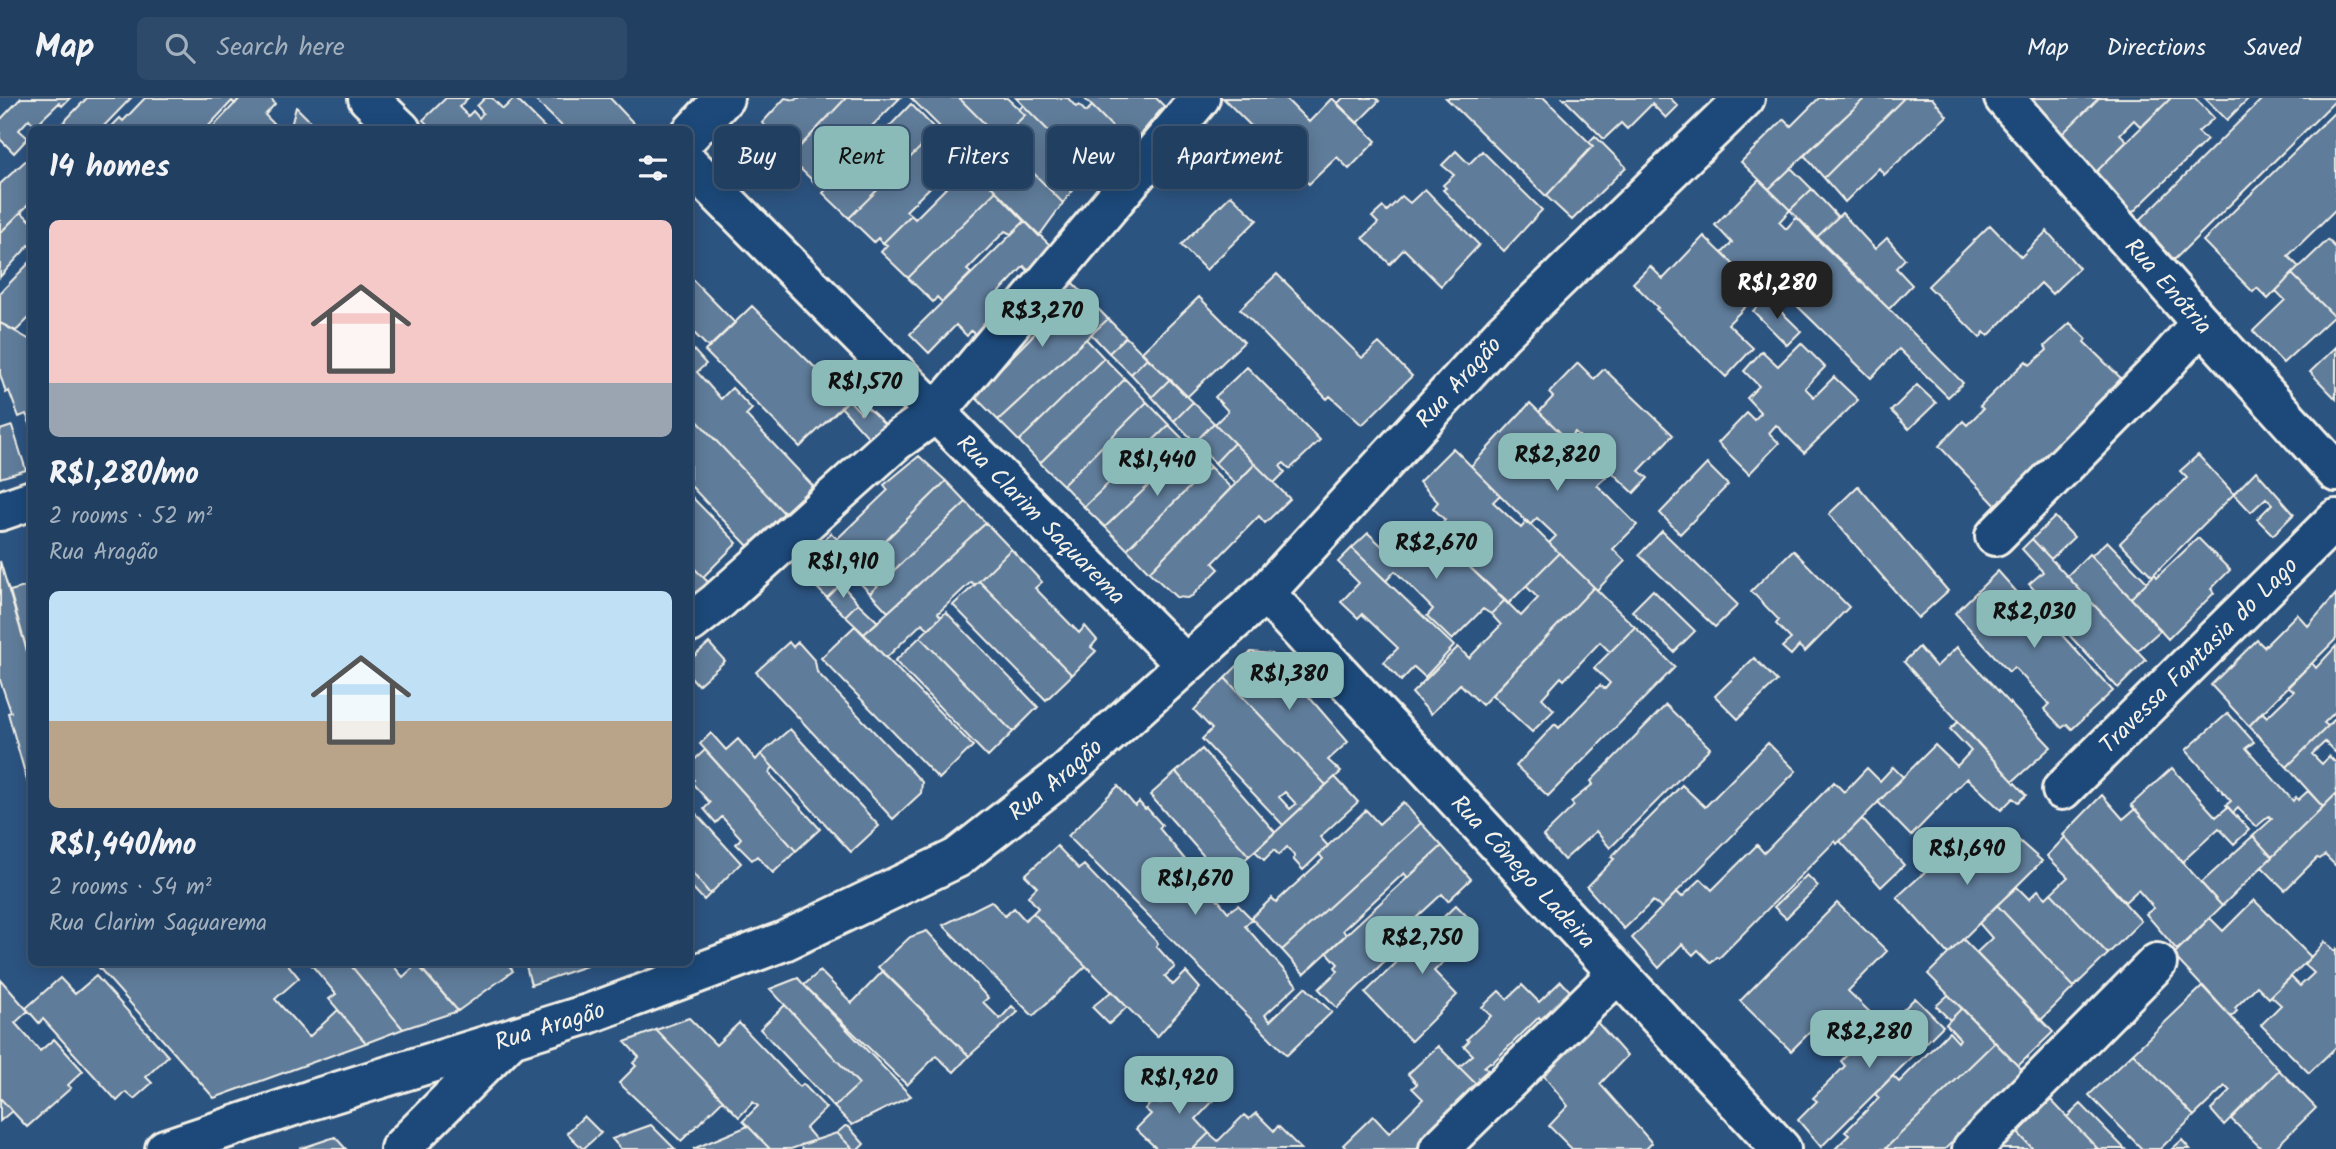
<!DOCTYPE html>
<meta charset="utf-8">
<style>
body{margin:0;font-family:Kalam,sans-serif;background:#2d4a6a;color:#f1f3f6;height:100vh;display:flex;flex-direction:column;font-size:26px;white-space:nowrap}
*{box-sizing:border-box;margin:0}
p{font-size:23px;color:#a2afbd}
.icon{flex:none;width:38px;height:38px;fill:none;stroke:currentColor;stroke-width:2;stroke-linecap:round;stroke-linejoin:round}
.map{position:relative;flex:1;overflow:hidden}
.drawer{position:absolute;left:28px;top:28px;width:665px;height:840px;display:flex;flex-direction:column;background:#213f61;border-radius:10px;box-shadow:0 4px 18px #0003,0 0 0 2px #3e5876}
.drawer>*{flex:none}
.banner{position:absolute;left:714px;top:28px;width:665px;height:63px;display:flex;gap:14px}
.price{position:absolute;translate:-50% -60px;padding:0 16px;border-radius:14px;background:#8bbbb9;color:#111;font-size:23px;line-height:46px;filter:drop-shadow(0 2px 4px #0008)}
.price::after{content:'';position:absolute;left:50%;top:42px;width:21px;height:16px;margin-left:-10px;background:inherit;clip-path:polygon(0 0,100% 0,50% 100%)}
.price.selected{background:#222;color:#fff}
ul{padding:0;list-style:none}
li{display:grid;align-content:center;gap:14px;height:371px;padding:0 21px}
li span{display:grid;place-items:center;height:217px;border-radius:10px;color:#555}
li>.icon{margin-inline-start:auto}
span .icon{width:126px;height:126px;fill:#fffc;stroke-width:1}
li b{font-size:30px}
h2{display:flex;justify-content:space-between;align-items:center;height:84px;padding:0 21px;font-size:30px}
.tag{padding:0 24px;border-radius:10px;background:#213f61;box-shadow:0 4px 18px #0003,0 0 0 2px #3e5876;font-size:24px;line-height:63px}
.tag.selected{background:#8bbbb9;color:#111}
header{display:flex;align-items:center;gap:42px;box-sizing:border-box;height:98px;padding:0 35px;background:#213f61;border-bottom:2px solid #3e5876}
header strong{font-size:33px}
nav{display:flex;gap:38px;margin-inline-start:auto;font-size:24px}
.search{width:490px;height:63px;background:#2d4a6a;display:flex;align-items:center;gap:18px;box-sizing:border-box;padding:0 24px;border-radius:10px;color:#a2afbd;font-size:26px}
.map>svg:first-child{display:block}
.building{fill:#5e7b9a;stroke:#f4f1e8;stroke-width:2;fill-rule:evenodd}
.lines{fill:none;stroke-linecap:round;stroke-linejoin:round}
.minor-casing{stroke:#f4f1e8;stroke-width:44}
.minor{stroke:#1f4a7a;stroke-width:38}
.labels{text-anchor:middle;stroke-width:5;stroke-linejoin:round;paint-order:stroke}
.street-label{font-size:24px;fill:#f4f1e8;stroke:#1f4a7a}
</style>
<header>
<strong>Map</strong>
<div class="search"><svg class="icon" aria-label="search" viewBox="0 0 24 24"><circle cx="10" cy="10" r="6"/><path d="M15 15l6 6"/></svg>Search here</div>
<nav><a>Map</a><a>Directions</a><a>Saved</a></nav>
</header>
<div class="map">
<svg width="2336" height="1051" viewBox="0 0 2336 1051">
<rect width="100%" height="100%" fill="#2c5481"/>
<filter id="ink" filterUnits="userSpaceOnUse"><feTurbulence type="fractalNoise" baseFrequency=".0143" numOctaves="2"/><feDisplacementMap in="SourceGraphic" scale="14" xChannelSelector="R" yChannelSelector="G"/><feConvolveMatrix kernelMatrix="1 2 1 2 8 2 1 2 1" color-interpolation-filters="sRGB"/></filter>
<g filter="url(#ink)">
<path class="building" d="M21,0H70L62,8L59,5L35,28L29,21L19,32L28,40L14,55L0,41V22Z
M87,0H131L100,32H56Z
M145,0H240L235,6L232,3L205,32H108L120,20L123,23Z
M240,0H271L275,6L265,17L280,32H210Z
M446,0H468L459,9L468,18L473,13L479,20L483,15L477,8L485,0H492L503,11L515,0L547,32H433L423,22Z
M533,0H610L640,32H566Z
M785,0L795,2L797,0H846L789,60L763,35L768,30L762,25Z
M846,0H900L847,53L852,57L824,85L819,80L814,84L789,60Z
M911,0H959L1000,41L976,65Z
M959,0H1007L1025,17L1000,41Z
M1016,0H1068L1076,9L1079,7L1086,14L1092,8L1131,48L1100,85Z
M1084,0H1156L1164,8L1131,48Z
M1223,0H1285L1309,24L1332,0L1376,43L1349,71L1337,59L1309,86Z
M1343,0H1376L1379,3L1357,25L1337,6Z
M1446,0H1544L1593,48L1546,98Z
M1563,0H1670L1678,8L1666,20L1652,6L1627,31L1621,25L1604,41Z
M1819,0H1865L1769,91L1741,64L1784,21L1791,28Z
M1865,0H1904L1824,80L1804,57Z
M1904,0H1932L1947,18L1884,77L1879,70L1845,104L1824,80Z
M2028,0H2099L2061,37Z
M2099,0H2171L2141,29L2134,22L2120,36L2127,43L2095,75L2061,37Z
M2171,0H2195L2214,20L2198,34L2207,42L2132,115L2095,75Z
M2205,0H2249L2227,22Z
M2263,0H2336V2L2174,162L2139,123Z
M911,6L937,33L849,120L823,95L828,89L824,85L852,57L857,62Z
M1023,7L1087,72L1063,105L1000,41L1025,17L1019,12Z
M296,9L319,32H290Z
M2336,13V111L2288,158L2299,169L2268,201L2257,190L2253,194L2203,143Z
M937,33L962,58L906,113L911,117L883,145L878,140L874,144L849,120Z
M1595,38L1626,69L1572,122L1546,98L1593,48L1589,44Z
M1000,41L1063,105L1039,138L968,64L971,61L976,65Z
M1456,53L1469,66L1482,53L1542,112L1504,153L1443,92L1446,90L1443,87L1454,77L1442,67Z
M32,57V103L0,135V86Z
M970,66L996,93L908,180L881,154L887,147L883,145L911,117L915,121Z
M1791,70L1812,91L1790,112L1769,91Z
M1759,82L1790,112L1779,124L1786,131L1797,119L1963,285L1948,299L1899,251L1871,280L1782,193L1771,204L1722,155L1732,145L1715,127Z
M1425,91L1479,147L1441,188L1404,151L1390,166L1363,140L1378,125L1372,119L1383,109L1387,113L1402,98L1410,105Z
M1812,91L1838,119L1816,140L1790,112Z
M996,93L1025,123L1011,136L1005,133L967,172L971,175L942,204L937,199L933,204L908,180Z
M1231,97L1257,122L1206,172L1181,147Z
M21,114L32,124V150L29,147L0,179V135Z
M1842,115L1875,151L1887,140L1905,161L1896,170L1912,187L1889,211L1816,140Z
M1025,123L1051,148L1030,175L1024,168L990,204L999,212L978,239L971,233L967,238L956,227L929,255L910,236Z
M1990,127L2021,159L2047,133L2079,170L2052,196L2041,185L1988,238L1984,234L1980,240L1928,188Z
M1704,138L1761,193L1728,226L1753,250L1726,279L1656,211L1658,210L1633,185L1650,168L1663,181Z
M2328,142L2336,150V216L2334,218L2292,176Z
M32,162V217L16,233L0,225V195Z
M1277,176L1362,260L1379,245L1412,278L1362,327L1330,298L1327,301L1240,211Z
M2292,176L2334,218L2283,265L2253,233L2285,202L2276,193Z
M690,179L735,225L709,250L690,231Z
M1068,180L1108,221L998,322L973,297L992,269L997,274L1039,231L1031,223Z
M1199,199L1244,244L1187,299L1142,254Z
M1766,199L1801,233L1787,247L1753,213Z
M752,208L836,290L842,284L855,296L800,349L705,253Z
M1108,221L1126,239L1109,255L1091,236Z
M0,225L32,243V331L26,316L19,319L9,293L6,295L0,276Z
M2070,225L2086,241L2084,244L2132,291L2003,415L1939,348L1963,323L1967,327L1983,311L1980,308L2026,263L2030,267L2047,252L2045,248Z
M1126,239L1147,260L1131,276L1109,255Z
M1086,241L1104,260L1019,343L998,322Z
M1801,245L1825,269L1805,290L1814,299L1834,279L1858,302L1804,355L1776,327L1769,335L1779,345L1749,376L1718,345L1747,315L1754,322L1761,315L1747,300L1759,288L1744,273L1762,253L1778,268Z
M690,248L706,266L697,274L721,301L732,290L752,311L746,317L813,388L784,415L690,315Z
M2336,249V301L2310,274Z
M1104,260L1125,281L1040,365L1019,343Z
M1147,260L1170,281L1152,299L1131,276Z
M1578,265L1594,281L1604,271L1673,337L1639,373L1648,380L1634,395L1600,363L1602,361L1575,334L1568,342L1539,314L1553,299L1549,295Z
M1247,269L1320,342L1290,371L1284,365L1280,368L1285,374L1274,385L1215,326L1228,313L1215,299Z
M1125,281L1147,304L1063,387L1040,365Z
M1170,281L1193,304L1174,323L1152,299Z
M1917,287L1936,305L1909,331L1891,313Z
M849,302L861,315L867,309L887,328L870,341L841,309Z
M1147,304L1169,327L1084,409L1063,387Z
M1193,304L1214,325L1195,344L1174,323Z
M1530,305L1606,379L1597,387L1637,427L1613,451L1625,463L1597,492L1549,445L1556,438L1537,420L1530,427L1471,368Z
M690,315L784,415L748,448L690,387Z
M1214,325L1234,345L1215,365L1195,344Z
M1169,327L1190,348L1105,429L1084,409Z
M12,328L26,372L0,380V332Z
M1234,345L1255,366L1236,386L1215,365Z
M1190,348L1210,369L1127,451L1105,429Z
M1453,350L1500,397L1493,404L1521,430L1527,423L1559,455L1508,506L1433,434L1445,422L1433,410L1438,404L1419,384Z
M2198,357L2234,396L2152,478L2120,445L2187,380L2180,373Z
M919,358L946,383L827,500L795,467L831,435L837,441L888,392L884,387Z
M1255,366L1290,401L1265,425L1259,418L1213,465L1219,471L1192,498L1187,500L1176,499L1149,474Z
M1707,366L1728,387L1680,436L1660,415Z
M1210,369L1231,390L1149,474L1127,451Z
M2256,373L2294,416L2273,437L2257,421L2272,406L2266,400L2251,414L2234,396Z
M946,383L966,404L870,495L851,476Z
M1858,388L1948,493L1918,520L1829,416Z
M690,397L737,445L703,479L690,466Z
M966,404L986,425L888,514L870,495Z
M2055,419L2074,439L2051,461L2032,441Z
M986,425L1011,451L975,487L971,484L938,515L941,519L929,531L922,525L886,560L864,536Z
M1430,432L1505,502L1491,516L1483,511L1452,542L1427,518L1433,511L1395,473L1386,483L1352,450L1368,435L1399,464Z
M1662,433L1738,507L1715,529L1639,457Z
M2198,440L2230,472L2211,491L2214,495L2168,541L2131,500L2155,476L2157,479Z
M2032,441L2146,562L2118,590L2034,499L2037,495L2029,486L2043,474L2022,451Z
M2107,443L2147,484L2131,500L2091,458Z
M1352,450L1454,548L1425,579L1414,569L1401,583L1384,564L1398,550L1362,516L1358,520L1341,504L1359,485L1338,464Z
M1011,451L1042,484L1035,490L1079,535L1085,528L1097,542L1091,549L1096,553L1072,577L979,483Z
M1793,452L1849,509L1805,554L1799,548L1791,557L1782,549L1791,541L1776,526L1779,522L1751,493Z
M1559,455L1594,489L1482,607L1460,586L1431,616L1412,595L1458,549L1469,560L1501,527L1491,516L1505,502L1521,518L1538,500L1526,488Z
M2089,456L2161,532L2137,553L2067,478Z
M0,463L32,570V700L8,615L11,614L0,582Z
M690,466L709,485L690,499Z
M1998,473L2023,501L2030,495L2034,499L2064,531L2060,535L2113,593L2072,631L2067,626L2062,630L2044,611L2049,606L2014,569L2009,574L1955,515Z
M979,483L1072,577L1046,602L953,507Z
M841,486L858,505L845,518L827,500Z
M32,487V570L10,493Z
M1594,489L1635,529L1610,554L1600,544L1564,582L1561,579L1542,600L1554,612L1532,634L1492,597Z
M1653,492L1695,533L1674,554L1632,513Z
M2336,496V541L2249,628L2211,587L2257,542L2264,549L2297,516L2308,528Z
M858,505L878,524L864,536L845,518Z
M946,514L1038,609L1013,634L920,539Z
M855,528L973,648L939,681L821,560Z
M1635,529L1675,569L1548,698L1516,668L1555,626L1559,630L1600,587L1605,591L1610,585L1594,570Z
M920,539L1013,634L988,659L895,563Z
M789,544L793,549L798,544L815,563L817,574L922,684L921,695L893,721L756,574Z
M709,545L725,563L698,587L690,578V562Z
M2336,548V613L2324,625L2328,628L2287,669L2249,628L2262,614L2267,619L2294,593L2288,588L2312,565L2316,570Z
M1919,549L1936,569L1957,549L2051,649L2013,683L1904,564Z
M1251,554L1272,556L1348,644L1328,662L1341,674L1326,687L1225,580Z
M1754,560L1777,583L1738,621L1715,598Z
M1225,580L1326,687L1283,727L1202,641L1212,631L1194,612ZM1285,694L1296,706L1290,711L1279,699Z
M1666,607L1710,650L1610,750L1596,733L1564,762L1543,738L1574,708L1571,704L1593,686L1591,683Z
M2228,615L2254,644L2246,650L2293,703L2296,699L2298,702L2308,693L2323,709L2272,759L2253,738L2272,721L2269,718L2256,729L2238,710L2233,715L2226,707L2231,703L2186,652Z
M2336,620V655L2325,644L2312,656L2322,666L2329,658L2336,665V696L2323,709L2287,669Z
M1958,624L2026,697L2018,704L2013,700L2001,712L1967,680L1911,738L1878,704L1935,647L1957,668L1971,653L1950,631Z
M790,631L879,728L851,754L761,656Z
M711,635L726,652L738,641L756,662L761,656L773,669L769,675L820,731L796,753L700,646Z
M1768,645L1796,673L1661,810L1653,803L1624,831L1587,789L1614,761L1611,759L1682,687L1705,709Z
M1202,651L1275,734L1249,758L1176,674Z
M705,652L796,753L773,775L757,758L752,762L736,746L741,740L722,719L716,725L704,711L710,705L691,684L694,682L690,676V666Z
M1893,669L1903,679L1837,746L1835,743L1719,860L1717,859L1711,865L1698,852L1693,857L1682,846L1659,870L1632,840L1677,794L1682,799L1701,781L1712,792L1757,747L1764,755L1834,684L1844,694L1867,670L1880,683Z
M2172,670L2216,719L2228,709L2249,732L2234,746L2219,730L2182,764L2131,707Z
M1176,674L1249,758L1224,781L1150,697Z
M1335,679L1358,704L1320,739L1328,748L1303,772L1293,761L1295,759L1287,749L1279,757L1274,752L1264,762L1255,753Z
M1118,688L1135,708L1139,704L1145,711L1147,710L1162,727L1159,730L1228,814L1238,807L1252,821L1245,828L1297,887L1265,917L1270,923L1305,889L1332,914L1287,957L1068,738Z
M2336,696V768L2325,757L2320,761L2317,760L2285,792L2262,769Z
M2102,697L2123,721L2135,711L2222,808L2177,852L2146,816L2154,810L2138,792L2125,804L2063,737Z
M1403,704L1421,725L1282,852L1251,820L1272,800L1276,804L1323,761L1319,756L1366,712L1379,726Z
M690,709L741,765L710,796L690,772Z
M1862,721L1904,767L1881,789L1840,743Z
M1421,725L1442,748L1408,780L1404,775L1343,832L1346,837L1304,876L1282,852Z
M2007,732L2042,763L1948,856L1897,799L1956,746L1960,750L1971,740L1981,752L1999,735L2001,737Z
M2253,738L2272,759L2222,808L2201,785Z
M2065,739L2141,823L2108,856L2051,795L2068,779L2047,758Z
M1057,748L1079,771L1084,767L1158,845L1156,848L1175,869L1165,878L1173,887L1186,874L1200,890L1157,939L1033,815L1038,810L1028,798L1037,789L1025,777Z
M1442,748L1471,781L1448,803L1442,796L1389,845L1396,852L1337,910L1319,891L1338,873L1335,869L1338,866L1327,854Z
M690,772L710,796L704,802L690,787Z
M1807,777L1818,788L1786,820L1774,809Z
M2017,789L2029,801L2038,792L2046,800L2051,795L2108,856L2074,889L1997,807Z
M2254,802L2311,859L2269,900L2257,888L2235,910L2237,913L2231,919L2173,857L2210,820L2223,833Z
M991,803L1005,818L1014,810L1025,822L1033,815L1086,868L1033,918L943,827Z
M1837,805L1887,853L1848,893L1880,924L1849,955L1819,925L1791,953L1740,903Z
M1456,807L1479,831L1434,873L1457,897L1411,943L1365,895Z
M1997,807L2074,889L2041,922L1976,855L1992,840L1979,825Z
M927,833L988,900L983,904L1000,921L1012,908L1018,914L969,958L878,869L910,839Z
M1963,841L2053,934L2018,968L1928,876Z
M2325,844L2334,853L2336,851V949L2309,975L2261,927L2281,907L2271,898L2291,879L2300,888L2314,875L2304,866Z
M94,864H286L299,880L275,901L309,939L338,912L366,945L214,1000Z
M309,864H348L403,931L366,945L329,901L336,896Z
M348,864H390L403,879L417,866L458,913L403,931Z
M416,864H427L430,868L434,864H515L508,866L513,873L458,913Z
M525,864H598L531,887Z
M820,873L852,905L883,873L969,958L954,974L936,958L907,987L804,887Z
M96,878L168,958L146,979L152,985L134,1001L126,994L117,1003L43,921L39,925L26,910L60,880L75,896Z
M798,880L804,887L911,998L852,1027L834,1009L859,986L770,891Z
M0,881L28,913L15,925L40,953L54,941L83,973L68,987L71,990L27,1029L0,1000Z
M1561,883L1576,900L1547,928L1539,919L1492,965L1490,964L1484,969L1488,972L1479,980L1487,988L1483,993L1459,969L1473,957L1464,948L1469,943L1467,941L1491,918L1482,909L1499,893L1507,901L1522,887L1539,904Z
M2203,888L2279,972L2224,1027L2211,1012L2230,993L2225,988L2194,1018L2133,955Z
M1112,893L1127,909L1109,926L1092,909Z
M1948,897L1962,910L1950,922L1936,908Z
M1915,900L1943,928L1821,1049L1798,1022L1817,1003L1813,1000L1845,968L1841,963L1872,931L1878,937Z
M785,907L859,986L834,1009L760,931Z
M1962,910L1995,944L1885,1051H1835L1849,1037L1845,1034L1879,1000L1875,996L1893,978L1899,984L1949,934L1958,944L1960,941L1946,926Z
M689,920L716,947L739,925L800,989L803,986L826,1010L806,1030L816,1042L791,1051H770L743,1023L758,1008L753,1004L739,1019L656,932Z
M1595,922L1627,958L1600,986L1652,1045L1646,1051H1572L1549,1028L1568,1008L1542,975Z
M656,932L723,1002L681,1043L619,985L636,968L633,965L639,959L625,944Z
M1995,944L2029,979L2001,998L1945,1051H1885Z
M1438,948L1483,993L1423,1051H1347L1343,1047L1373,1018L1389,1035L1423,1001L1412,990L1417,986L1408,976Z
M2133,955L2194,1018L2160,1051H2142L2089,997Z
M2279,972L2316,1010L2274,1051H2262L2231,1021Z
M1192,973L1217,999L1196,1021L1209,1035L1193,1051H1157L1136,1031L1151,1016L1145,1011L1155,1001L1160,1006Z
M0,1000L12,1013L0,1023Z
M2051,1002L2067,1019L2098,1051H2033L2018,1035Z
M2081,1006L2125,1051H2098L2067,1019Z
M1256,1015L1274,1033L1278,1028L1301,1051H1193L1209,1035L1218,1043L1244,1017L1249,1021Z
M584,1018L601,1035L583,1051L567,1035Z
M651,1027L675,1051H621L612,1041Z
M748,1028L770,1051H693Z
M845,1028L849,1029L864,1046L859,1051H853L837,1035Z
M837,1035L853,1051H802L801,1047Z
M2018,1035L2033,1051H2001Z
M335,1039L346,1051H299Z
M2182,1042L2190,1051H2172Z"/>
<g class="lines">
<defs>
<g id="minor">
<path d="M368,0L401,32"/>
<path id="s1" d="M2004,0L2201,225L2336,374"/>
<path d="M690,36L724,0"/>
<path id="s2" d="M690,67L1185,566"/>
<path d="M0,413L32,402"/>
<path d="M1995,438L2160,271L2201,225"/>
<path id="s3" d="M1265,495L1781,1051"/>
<path d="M690,525L717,504L895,344L936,315L1200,0"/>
<path id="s4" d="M2062,692L2336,421"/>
<path id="s5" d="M165,1051L311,1002L588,916L784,843L957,760L1063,677L1265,495L1503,235L1745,0"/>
<path d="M400,1051L507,944"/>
<path d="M1439,1051L1617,876"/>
<path d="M1972,1051L2157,865"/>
</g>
</defs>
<use href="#minor" class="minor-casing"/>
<use href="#minor" class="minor"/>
</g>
</g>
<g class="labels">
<g class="street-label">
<text dy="8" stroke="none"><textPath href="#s1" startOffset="250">Rua Enótria</textPath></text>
<text dy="8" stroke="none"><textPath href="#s5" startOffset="1538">Rua Aragão</textPath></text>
<text dy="8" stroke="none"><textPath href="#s2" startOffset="499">Rua Clarim Saquarema</textPath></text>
<text dy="8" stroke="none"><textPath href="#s4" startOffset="192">Travessa Fantasia do Lago</textPath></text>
<text dy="8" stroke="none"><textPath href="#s5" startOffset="971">Rua Aragão</textPath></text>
<text dy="8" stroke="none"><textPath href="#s3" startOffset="380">Rua Cônego Ladeira</textPath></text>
<text dy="8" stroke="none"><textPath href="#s5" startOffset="404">Rua Aragão</textPath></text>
</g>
</g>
</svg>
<b class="price selected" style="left:1777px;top:223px">R$1,280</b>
<b class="price" style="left:1042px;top:251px">R$3,270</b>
<b class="price" style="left:865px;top:322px">R$1,570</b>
<b class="price" style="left:1557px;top:395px">R$2,820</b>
<b class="price" style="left:1157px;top:400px">R$1,440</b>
<b class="price" style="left:1436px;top:483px">R$2,670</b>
<b class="price" style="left:843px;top:502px">R$1,910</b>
<b class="price" style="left:2034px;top:552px">R$2,030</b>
<b class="price" style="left:1289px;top:614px">R$1,380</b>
<b class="price" style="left:1967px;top:789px">R$1,690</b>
<b class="price" style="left:1195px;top:819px">R$1,670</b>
<b class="price" style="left:1422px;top:878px">R$2,750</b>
<b class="price" style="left:1869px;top:972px">R$2,280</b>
<b class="price" style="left:1179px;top:1018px">R$1,920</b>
<div class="banner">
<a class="tag">Buy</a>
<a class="tag selected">Rent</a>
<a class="tag">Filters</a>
<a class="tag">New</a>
<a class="tag">Apartment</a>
</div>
<section class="drawer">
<h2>14 homes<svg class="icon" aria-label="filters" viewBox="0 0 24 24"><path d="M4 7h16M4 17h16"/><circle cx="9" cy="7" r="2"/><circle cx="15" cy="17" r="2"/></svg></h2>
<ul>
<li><span style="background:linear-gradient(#f6c9c9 75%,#9aa5b1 0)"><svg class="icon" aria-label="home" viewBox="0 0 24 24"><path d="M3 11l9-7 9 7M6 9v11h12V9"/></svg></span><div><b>R$1,280/mo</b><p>2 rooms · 52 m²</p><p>Rua Aragão</p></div></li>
<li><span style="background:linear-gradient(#bfe0f5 60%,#b9a48a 0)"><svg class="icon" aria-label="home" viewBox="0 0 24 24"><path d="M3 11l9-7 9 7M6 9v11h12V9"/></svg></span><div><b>R$1,440/mo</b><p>2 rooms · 54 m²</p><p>Rua Clarim Saquarema</p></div></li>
</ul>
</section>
</div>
